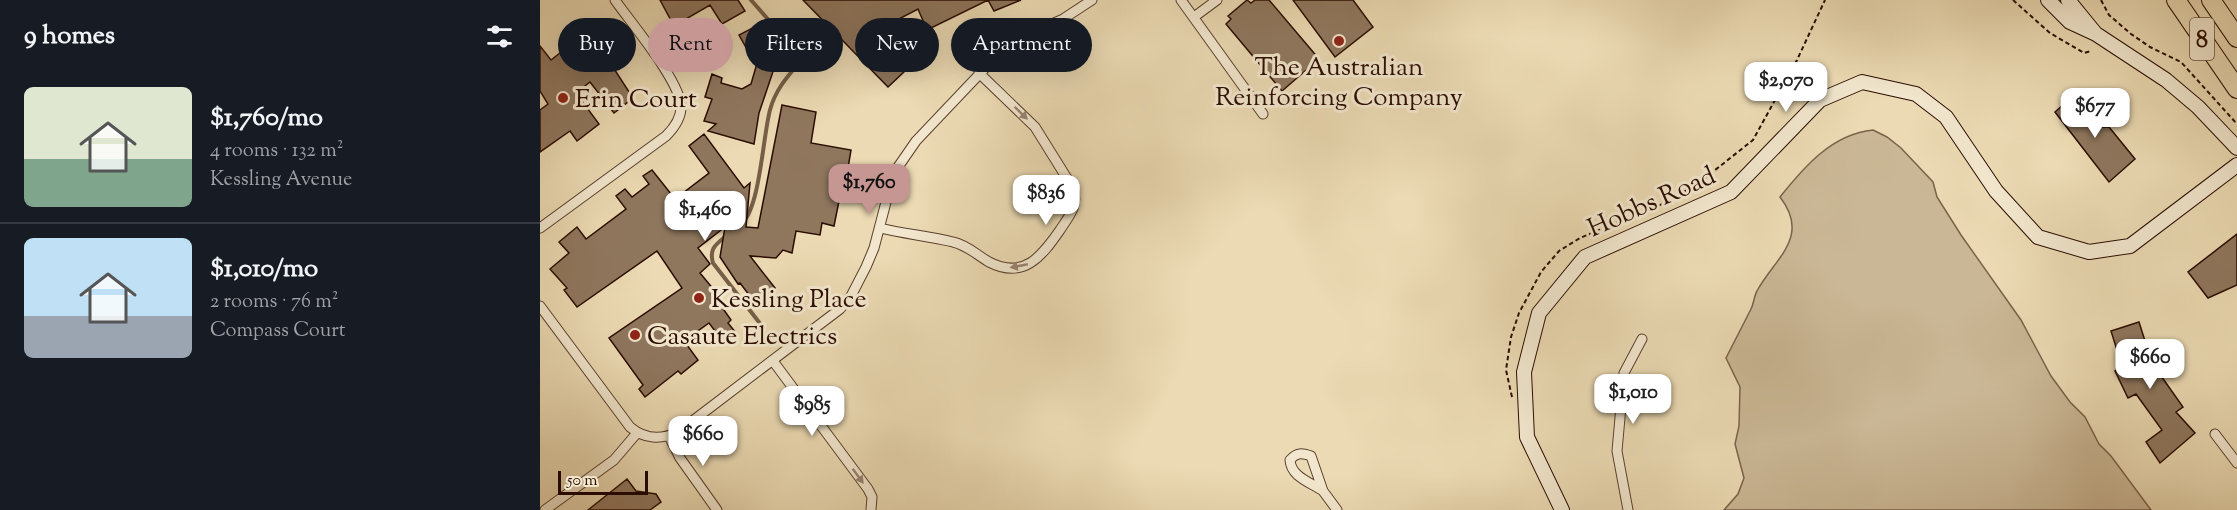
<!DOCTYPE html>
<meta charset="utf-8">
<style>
body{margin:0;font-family:"Sorts Mill Goudy",serif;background:#20242c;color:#f1f3f6;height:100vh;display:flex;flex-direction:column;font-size:22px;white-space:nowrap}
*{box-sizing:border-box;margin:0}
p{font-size:20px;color:#9ea1a6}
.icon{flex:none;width:33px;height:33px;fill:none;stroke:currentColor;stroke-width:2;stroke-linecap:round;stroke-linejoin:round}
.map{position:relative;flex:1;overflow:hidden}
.side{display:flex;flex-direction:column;background:#171b24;width:540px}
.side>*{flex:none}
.top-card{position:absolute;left:18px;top:18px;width:570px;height:54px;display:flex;gap:12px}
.scale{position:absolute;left:18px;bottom:15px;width:90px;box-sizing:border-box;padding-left:6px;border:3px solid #2b0c01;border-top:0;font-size:16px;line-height:21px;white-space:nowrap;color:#2b0c01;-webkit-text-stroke:4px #f2e7ce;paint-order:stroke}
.price{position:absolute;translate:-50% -51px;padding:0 14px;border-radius:12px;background:#fff;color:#222;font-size:20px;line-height:39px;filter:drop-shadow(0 2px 3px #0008)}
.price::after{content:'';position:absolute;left:50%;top:36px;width:18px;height:14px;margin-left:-9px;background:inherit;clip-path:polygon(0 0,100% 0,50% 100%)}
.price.selected{background:#c59692;color:#111}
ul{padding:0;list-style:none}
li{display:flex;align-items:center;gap:18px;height:150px;padding:0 24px}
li+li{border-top:2px solid #363941}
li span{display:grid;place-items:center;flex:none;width:168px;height:120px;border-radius:9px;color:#555}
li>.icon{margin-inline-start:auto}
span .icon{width:72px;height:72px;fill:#fffc;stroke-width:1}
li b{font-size:26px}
h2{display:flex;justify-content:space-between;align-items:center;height:72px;padding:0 24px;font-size:26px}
.pill{padding:0 21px;border-radius:27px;background:#171b24;box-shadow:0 6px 24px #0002;font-size:21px;line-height:54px}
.pill.selected{background:#c59692;color:#111}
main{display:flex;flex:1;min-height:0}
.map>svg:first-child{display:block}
.green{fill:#cab795;stroke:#7a624b;stroke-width:1.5}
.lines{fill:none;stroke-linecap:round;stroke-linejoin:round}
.stream{stroke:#775e47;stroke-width:4}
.building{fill:#8f775e;stroke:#2b0c01;stroke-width:1.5}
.street-casing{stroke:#5b402e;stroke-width:11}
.secondary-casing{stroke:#2b0c01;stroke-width:16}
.highway-casing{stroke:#2b0c01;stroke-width:20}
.path{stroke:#2b0c01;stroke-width:2;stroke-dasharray:4.5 3;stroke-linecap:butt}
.street{stroke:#f2e7ce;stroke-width:9}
.secondary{stroke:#f2e7ce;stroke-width:14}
.highway{stroke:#ebdab3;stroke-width:18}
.oneway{fill:#988472}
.poi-dot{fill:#8f2418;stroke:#f2e7ce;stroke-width:2}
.labels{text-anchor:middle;stroke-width:6;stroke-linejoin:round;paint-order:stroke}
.shield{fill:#f2e7ce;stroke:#674e3e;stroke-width:1.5}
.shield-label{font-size:24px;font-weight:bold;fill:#2b0c01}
.poi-label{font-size:26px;fill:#2b0c01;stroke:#f2e7ce;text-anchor:start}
.street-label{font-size:26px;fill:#2b0c01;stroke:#f2e7ce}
</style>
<main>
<section class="side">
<h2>9 homes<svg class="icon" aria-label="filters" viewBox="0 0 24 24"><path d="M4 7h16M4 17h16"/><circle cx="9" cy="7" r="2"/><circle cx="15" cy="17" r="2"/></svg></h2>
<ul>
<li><span style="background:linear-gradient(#dfe7d0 60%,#7fa58c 0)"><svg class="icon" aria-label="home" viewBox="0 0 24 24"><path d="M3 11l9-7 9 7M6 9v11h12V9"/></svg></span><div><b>$1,760/mo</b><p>4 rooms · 132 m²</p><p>Kessling Avenue</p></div></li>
<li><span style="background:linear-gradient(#bfe0f5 65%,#9aa5b1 0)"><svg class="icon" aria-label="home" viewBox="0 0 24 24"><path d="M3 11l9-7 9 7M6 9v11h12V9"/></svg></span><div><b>$1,010/mo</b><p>2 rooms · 76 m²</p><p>Compass Court</p></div></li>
</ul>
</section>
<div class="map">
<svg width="1697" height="510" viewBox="0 0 1697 510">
<rect width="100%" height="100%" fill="#ebdab3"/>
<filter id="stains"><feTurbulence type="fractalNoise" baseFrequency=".00333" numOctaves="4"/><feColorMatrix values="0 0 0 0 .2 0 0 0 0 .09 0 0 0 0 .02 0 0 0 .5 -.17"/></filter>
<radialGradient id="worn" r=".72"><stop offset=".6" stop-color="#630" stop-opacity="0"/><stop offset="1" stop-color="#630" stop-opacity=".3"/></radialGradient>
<path class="green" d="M1333,130L1347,137L1361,148L1393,182L1397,197L1421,235L1481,320L1511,376L1530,402L1545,417L1559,444L1571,456L1611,510H1184L1198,494L1204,478L1195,444L1199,426L1200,387L1186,358C1194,342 1203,325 1211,309C1214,303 1214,296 1217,291C1235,258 1271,237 1240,197C1264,167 1292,134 1333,130Z"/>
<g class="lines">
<path class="stream" d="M203,222C220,205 223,136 230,110C235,91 246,78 259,63L255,50L211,0
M186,236C175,245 169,249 173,263L222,326"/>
</g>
<path class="building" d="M120,0H198L205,11L182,24L170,5L134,26Z
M263,0H481L454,11L448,0L387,30L378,9L355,21L374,40L354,60L365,71L348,87Z
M707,0L711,3L715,0H729L779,59L742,91L686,24L691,19L688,16Z
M753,0H813L833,27L795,57Z
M224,22L242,45L219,113L214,144L168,131L176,124L164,121L172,99L165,97L172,74L182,78L181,83L202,89L211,84L218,60L212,49L208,51L199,35Z
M49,30L93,98L74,113L50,82L36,93L59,124L37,141L30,131L0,152V110L8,104L0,91V46L11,60Z
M1534,95L1560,127H1569L1595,159L1569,182L1515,112Z
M242,105L276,112L271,143L311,150L304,192L301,191L294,226L282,223L280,235L256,231L252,253L243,250L236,258L210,256L235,288L216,304L200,283L198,284L180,257L185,227L158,248L170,264L160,273L175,291L172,293L191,320L188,323L196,333L185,344L169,323L144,341L158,360L141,374L138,371L105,397L99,389L103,385L69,338L142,288L117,251L37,307L24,290L27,288L10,269L29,253L19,242L37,227L46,239L86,209L76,196L85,189L92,197L109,184L103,176L112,170L135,199L169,173L149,146L164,134L204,188L210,183L206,227L218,228Z
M1697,234V285L1668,298L1648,272Z
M1599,322L1611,360L1623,355L1629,369L1619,373L1643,407L1636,412L1655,433L1620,463L1606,442L1622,430L1596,394L1588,398L1575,371L1582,366L1571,331Z
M87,479L96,491L116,494L121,502L110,510H48Z"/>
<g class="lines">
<defs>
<path id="street" d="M641,0L723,114
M654,17L677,0
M0,228L126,136C134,128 141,119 141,107C141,82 91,23 75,0
M340,228C364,234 389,236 413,242C427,245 437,255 449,262C484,280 502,256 520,230C529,216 539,206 533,188L495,127L439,73
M0,306L90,427C104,439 121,440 138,432L300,309L311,296L326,267L334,248L351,183L358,167L376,141L469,43L523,19L552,0
M233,361L328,489L332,497L331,510
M1675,434L1697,463
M129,436L140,458L177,510
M783,491C770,482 751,477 750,460C757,452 762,453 771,456L783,491L797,510
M5,510L74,460L97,433
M1088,510L1077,451L1084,373L1102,339"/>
<path id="secondary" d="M1508,0L1530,22L1556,34L1626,80L1658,107L1697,148
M1528,0L1555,33
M1022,510L987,437L984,372L999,313L1045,257L1191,192L1280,100L1322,82L1376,94L1406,117L1456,191L1498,237L1549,252L1590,246L1697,165"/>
<path id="highway" d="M1636,0L1697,89
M1671,0L1697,38"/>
</defs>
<use href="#street" class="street-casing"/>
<use href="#secondary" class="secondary-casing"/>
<use href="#highway" class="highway-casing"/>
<path class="path" d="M1473,0L1510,33L1544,53L1551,51
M1561,0L1569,15L1591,34L1610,47L1641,62L1697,124
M972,397L966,370L971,337L979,313L1001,272L1019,251L1040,238L1127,202L1160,182L1213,140L1257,60L1285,0"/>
<use href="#street" class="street"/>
<use href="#secondary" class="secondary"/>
<use href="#highway" class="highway"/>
</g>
<defs><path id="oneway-solid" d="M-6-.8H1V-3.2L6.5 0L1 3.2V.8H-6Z" transform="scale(1.5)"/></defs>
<g class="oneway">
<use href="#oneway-solid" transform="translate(481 113) rotate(44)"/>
<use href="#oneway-solid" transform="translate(479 266) rotate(169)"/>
<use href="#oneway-solid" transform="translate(318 476) rotate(54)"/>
</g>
<g class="poi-dot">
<circle cx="799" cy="41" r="6"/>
<circle cx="23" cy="98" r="6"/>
<circle cx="159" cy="298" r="6"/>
<circle cx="95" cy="335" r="6"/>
</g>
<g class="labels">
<rect class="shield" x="1650" y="18" width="24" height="42" rx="4.5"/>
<g class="shield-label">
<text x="1662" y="47">8</text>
</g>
<g class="poi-label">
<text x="799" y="75" text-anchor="middle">The Australian<tspan x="799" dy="30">Reinforcing Company</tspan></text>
<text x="35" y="107">Erin Court</text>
<text x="171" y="307">Kessling Place</text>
<text x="107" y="344">Casaute Electrics</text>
</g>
<g class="street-label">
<text transform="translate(1111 201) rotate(-24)" y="9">Hobbs Road</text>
</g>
</g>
<rect width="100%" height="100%" filter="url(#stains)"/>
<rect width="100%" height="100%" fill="url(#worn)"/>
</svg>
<div class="scale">50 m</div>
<b class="price" style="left:1246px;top:113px">$2,070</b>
<b class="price" style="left:1555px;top:139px">$677</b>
<b class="price selected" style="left:329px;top:215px">$1,760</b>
<b class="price" style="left:506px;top:226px">$836</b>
<b class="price" style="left:165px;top:242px">$1,460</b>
<b class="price" style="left:1610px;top:390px">$660</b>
<b class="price" style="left:1093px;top:425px">$1,010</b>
<b class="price" style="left:272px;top:437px">$985</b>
<b class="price" style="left:163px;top:467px">$660</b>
<div class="top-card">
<a class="pill">Buy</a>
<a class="pill selected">Rent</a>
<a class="pill">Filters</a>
<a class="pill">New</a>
<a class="pill">Apartment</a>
</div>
</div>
</main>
